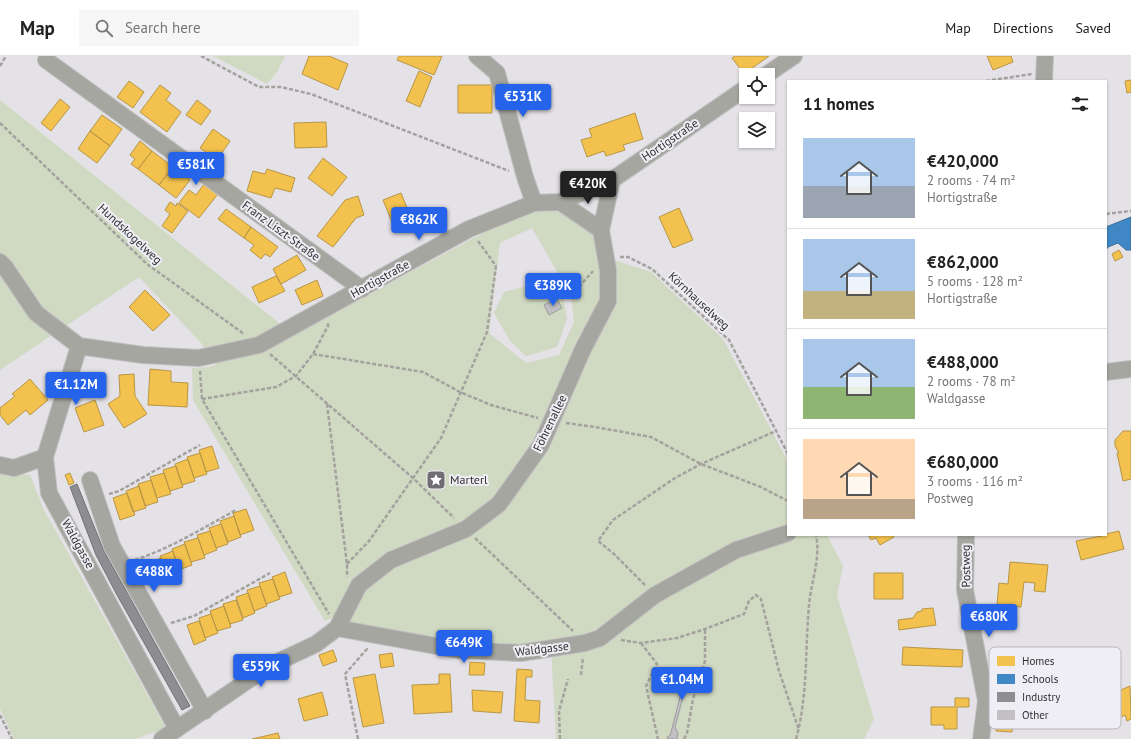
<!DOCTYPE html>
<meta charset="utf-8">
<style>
body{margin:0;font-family:"PT Sans",sans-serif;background:#f6f6f6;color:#222;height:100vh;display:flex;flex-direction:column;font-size:15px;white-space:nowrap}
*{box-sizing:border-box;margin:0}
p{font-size:13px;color:#767676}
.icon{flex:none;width:22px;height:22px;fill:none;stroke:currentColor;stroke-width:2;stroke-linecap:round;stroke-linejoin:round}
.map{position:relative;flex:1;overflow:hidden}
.details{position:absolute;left:787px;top:24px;width:320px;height:456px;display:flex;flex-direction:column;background:#fff;border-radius:0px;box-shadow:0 1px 3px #0004}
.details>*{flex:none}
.tools{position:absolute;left:739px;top:12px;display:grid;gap:8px}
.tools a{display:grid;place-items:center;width:36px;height:36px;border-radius:0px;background:#fff;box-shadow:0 1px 3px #0004;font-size:20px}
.price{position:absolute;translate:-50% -34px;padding:0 9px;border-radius:4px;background:#2563eb;color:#fff;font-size:13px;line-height:26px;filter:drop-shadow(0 1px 2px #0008)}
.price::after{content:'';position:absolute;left:50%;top:24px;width:12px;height:9px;margin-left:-6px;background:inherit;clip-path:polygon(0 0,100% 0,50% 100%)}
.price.active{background:#222;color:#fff}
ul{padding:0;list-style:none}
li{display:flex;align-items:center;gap:12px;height:100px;padding:0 16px}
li+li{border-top:1px solid #e0e0e0}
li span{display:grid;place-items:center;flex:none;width:112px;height:80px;border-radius:0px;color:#555}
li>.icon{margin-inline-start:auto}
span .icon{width:48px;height:48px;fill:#fffc;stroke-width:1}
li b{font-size:17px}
h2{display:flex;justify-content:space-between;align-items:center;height:48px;padding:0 16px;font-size:17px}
header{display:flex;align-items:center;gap:24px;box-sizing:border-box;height:56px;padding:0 20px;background:#fff;border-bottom:1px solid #e0e0e0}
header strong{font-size:19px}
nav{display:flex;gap:22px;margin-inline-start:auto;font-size:14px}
.search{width:280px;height:36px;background:#f6f6f6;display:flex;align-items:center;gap:10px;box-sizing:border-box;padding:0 14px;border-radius:0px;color:#767676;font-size:15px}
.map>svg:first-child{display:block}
.green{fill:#d0d9c1;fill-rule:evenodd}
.homes{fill:#f2c14e;stroke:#b89646}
.schools{fill:#3f88c5;stroke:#3b6e99}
.industry{fill:#8d8d92;stroke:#717176}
.building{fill:#c2c0c3;stroke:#9e9c9f}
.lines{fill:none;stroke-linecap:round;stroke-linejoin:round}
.minor-casing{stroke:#c0bfc1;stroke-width:18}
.path{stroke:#a3a29f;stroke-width:2.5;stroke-dasharray:4 2;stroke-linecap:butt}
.minor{stroke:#a6a6a0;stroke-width:16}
.labels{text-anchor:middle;stroke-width:4;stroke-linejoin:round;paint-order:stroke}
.street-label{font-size:12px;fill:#313033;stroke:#f0eef5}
.poi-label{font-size:12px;fill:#313033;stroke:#f0eef5;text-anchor:start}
.key{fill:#f0eef5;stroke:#b7b5bb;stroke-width:1}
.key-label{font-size:11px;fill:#313033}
</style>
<header>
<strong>Map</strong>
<div class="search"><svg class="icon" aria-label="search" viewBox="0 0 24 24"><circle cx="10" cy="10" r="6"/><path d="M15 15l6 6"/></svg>Search here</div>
<nav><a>Map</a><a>Directions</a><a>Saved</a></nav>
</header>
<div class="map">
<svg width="1131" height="683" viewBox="0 0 1131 683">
<rect width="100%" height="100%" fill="#e4e2e6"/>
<path class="green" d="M213,0H285L277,16L267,28Z
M0,44L294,279L520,157L556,155L593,176L604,201L651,216L723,283L788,406V479H827L843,510L837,539L874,663L864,683H556L551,592L426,581L358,570L336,560L325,565L193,344L192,312L209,311L216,309L201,287L139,221L0,314ZM532,172L571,240L574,266L559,299L526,307L489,277L500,187Z
M537,227L563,239L567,263L557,291L526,300L510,285L494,257L504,236Z
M0,417L30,419L44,454L166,672L135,683H14L0,653Z"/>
<path class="homes" d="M309,0H329L348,8L338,34L302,18Z
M399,0H442L434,19L397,4Z
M735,0H769L744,18L732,2Z
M987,0H1011L1013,6L993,14Z
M419,15L432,21L420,51L406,45Z
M1131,24V36L1127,37L1125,25Z
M129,25L144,36L133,52L117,41Z
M160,29L171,37L166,44L181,56L167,76L140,56Z
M458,29H492V57H458Z
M60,43L70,51L51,75L41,67Z
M197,44L211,55L201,69L186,59Z
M635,57L643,83L623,89L625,94L606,100L604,95L587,101L581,84L592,81L589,73Z
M102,59L122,73L110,90L90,75Z
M326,66L327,91L295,92L294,67Z
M213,73L230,85L217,104L200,92Z
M90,75L110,90L97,107L78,93Z
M140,85L152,95L138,113L131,108L135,103L130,99Z
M152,95L173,111L159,129L138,113Z
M323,102L347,121L332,140L308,122Z
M173,111L190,124L176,142L159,129Z
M267,113L295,122L291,136L275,132L271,142L247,135L253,115L265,118Z
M204,128L218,138L199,162L179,147L189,134L196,139Z
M401,137L412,164L394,171L383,144Z
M358,140L364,159L356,162L333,191L317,180L345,144Z
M170,146L176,150L177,147L188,155L172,177L162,170L170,158L165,154Z
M679,152L693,184L673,192L659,161Z
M226,153L251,171L244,182L218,163Z
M251,171L278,191L270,201L265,198L261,203L250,194L254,189L244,182Z
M1119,194L1123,201L1115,205L1112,198Z
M297,199L306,214L281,228L273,213Z
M276,220L285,235L259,247L252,231Z
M317,224L323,240L302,249L295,234Z
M145,234L170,259L153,275L129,251Z
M150,313L171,315V326L188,327L187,351L148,349Z
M134,318L135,340L147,358L124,372L108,348L120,340L119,319Z
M30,323L48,344L30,359L26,354L8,369L0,359V352L15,340L12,338Z
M95,344L104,369L84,376L75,352Z
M1123,375H1131V423L1123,425L1117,397H1119L1115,390V384Z
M212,390L219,412L206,416L199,394Z
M200,397L207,418L194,422L187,401Z
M188,403L195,425L182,429L175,408Z
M176,410L183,431L170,435L163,414Z
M70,417L74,427L69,429L65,419Z
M164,417L171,438L157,442L150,421Z
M151,424L158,446L145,450L138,428Z
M139,430L146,452L133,456L126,435Z
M127,437L135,459L120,464L113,442Z
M246,453L254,474L240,479L233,457Z
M234,460L241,481L228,486L220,465Z
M221,468L228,488L216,492L209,472Z
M210,475L217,494L204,499L197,479Z
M1119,475L1124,493L1081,504L1076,485L1106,479V478Z
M868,479H893L894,481L880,489L876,482L871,484Z
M198,482L205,502L191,506L184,486Z
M185,488L192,509L179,514L172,493Z
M173,495L180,516L167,520L160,500Z
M161,502L168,523L156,527L148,507Z
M1010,506L1048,509L1045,536L1034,535L1035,527L1024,526L1021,551L997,549L999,527L1008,528Z
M285,516L292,537L279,541L272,521Z
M874,517H903V543H874Z
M273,523L280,543L266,548L259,527Z
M260,530L267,550L254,555L247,534Z
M248,537L255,557L243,562L236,541Z
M236,544L243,564L230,568L223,548Z
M224,550L231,571L217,575L210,555Z
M933,552L936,569L899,574L898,564L913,562L917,556L922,555V553Z
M211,558L218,577L205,582L199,562Z
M199,565L206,584L194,589L187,569Z
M903,591L963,594L962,611L902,609Z
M333,594L337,605L323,610L319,599Z
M392,597L394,610L381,612L379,599Z
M470,606L485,607L484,619H469Z
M517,613L532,614V621H526L525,644L540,645L539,667L514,665Z
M375,618L384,667L363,671L353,622Z
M439,618H450L452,656L414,658L412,629L439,628Z
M1130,630L1131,663L1127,665L1125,659L1115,664L1106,644L1115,640L1114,637Z
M472,634L503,636L501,657L473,655Z
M322,636L328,659L304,665L298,643Z
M955,642H969V651H957V673H944V669H931V651H955Z
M997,648L1014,649L1012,676L996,675Z
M278,677L280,683H252Z"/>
<path class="schools" d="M1131,161V194H1126L1118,187L1108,191L1106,194V171Z"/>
<path class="industry" d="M77,428L104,495L190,650L182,654L117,539L96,499L70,431Z"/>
<path class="building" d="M557,243L562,252L549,259L544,249Z
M686,614L696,616L694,627L687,626L675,671L678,677L677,682L678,683H667L668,680H670L684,626L683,625Z"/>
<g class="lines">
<defs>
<path id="minor" d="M477,0L497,17L525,121L534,147
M46,4L362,233
M766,19L794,0
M1044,25L1045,0
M560,146L601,174
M0,206L5,211L36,257L79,290L143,299L199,302L259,289L469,173L534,147L560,146L612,124L746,32
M79,290L45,401L49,437L177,673
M1106,316L1131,313
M0,409L14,412L45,401
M90,424L112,490L205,655
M966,479L965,534L986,645L981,683
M337,572L359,529L391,504L466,473L499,448L541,389L583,293L608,245V214L601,174L612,124
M162,683L269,610L316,588L337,572L458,594L521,597L585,587L600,582L655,539L736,494L788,477"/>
</defs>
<use href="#minor" class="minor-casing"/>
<path class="path" d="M201,0L259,31H281L311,38L509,115
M0,10L6,0
M986,25L1032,18
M0,67L147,208L244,278
M1106,158L1131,155
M478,185L496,210
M620,201H628L652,213L729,284L788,398
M571,240L593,215
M270,298L414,423L454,462
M313,298L423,316L460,336L491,349L538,362
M200,315L202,343L329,558
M202,343L276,331L296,320L313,298L328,270V266
M327,348L347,508V521
M566,367L595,371L651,381L701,408L761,431L788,445
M109,438L119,435L200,389
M475,482L573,575
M135,504C171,492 203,472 236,454
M347,508L369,485L441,382L487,276L496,210
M645,529L614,498L598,485L613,464L675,422L701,408L776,375
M171,567L194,560L270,517
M621,584L641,587L677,582L705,573L744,558L749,545L756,539L761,543L779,615L799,674
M641,587L657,608L646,630L658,683
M581,619L583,601
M0,659L12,683
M358,683L345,618L367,593L365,592
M560,683L559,655L568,623
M684,683L687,677L693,643L705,605V573
M796,683C808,640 805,593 809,549C811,526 821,502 816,479"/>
<use href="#minor" class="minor"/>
</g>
<defs>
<symbol id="sight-square" viewBox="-11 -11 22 22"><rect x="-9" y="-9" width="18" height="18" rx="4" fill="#706e72" stroke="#f0eef5"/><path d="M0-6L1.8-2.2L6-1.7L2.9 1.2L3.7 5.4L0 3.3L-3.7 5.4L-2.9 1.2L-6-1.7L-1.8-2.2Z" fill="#fff"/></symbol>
</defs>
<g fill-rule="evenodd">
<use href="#sight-square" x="425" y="413" width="22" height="22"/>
</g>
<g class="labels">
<g class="street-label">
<text transform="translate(670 84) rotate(-34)" y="4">Hortigstraße</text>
<text transform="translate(281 175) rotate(36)" y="4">Franz Liszt-Straße</text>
<text transform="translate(130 178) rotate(43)" y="4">Hundskogelweg</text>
<text transform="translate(380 223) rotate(-29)" y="4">Hortigstraße</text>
<text transform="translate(699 245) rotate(43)" y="4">Körnhauselweg</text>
<text transform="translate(550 367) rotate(-64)" y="4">Föhrenallee</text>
<text transform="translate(78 488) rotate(61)" y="4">Waldgasse</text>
<text transform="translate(966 510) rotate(-91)" y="4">Postweg</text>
<text transform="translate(542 593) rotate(-7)" y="4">Waldgasse</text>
</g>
<g class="poi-label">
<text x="450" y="428">Marterl</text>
</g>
</g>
<rect x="989" y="591" width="132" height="82" rx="6" class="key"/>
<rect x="997" y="600" width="18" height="10" fill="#f2c14e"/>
<rect x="997" y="618" width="18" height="10" fill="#3f88c5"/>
<rect x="997" y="636" width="18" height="10" fill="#8d8d92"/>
<rect x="997" y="654" width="18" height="10" fill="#c2c0c3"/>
<g class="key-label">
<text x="1022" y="609">Homes</text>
<text x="1022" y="627">Schools</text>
<text x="1022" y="645">Industry</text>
<text x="1022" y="663">Other</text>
</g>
</svg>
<div class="tools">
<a><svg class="icon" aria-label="locate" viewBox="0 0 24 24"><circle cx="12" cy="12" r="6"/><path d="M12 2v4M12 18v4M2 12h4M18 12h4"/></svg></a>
<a><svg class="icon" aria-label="layers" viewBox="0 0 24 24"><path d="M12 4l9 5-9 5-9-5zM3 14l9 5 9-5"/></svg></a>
</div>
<b class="price" style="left:523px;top:62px">€531K</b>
<b class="price" style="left:196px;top:130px">€581K</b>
<b class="price active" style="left:588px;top:149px">€420K</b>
<b class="price" style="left:419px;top:185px">€862K</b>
<b class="price" style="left:553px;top:251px">€389K</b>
<b class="price" style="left:76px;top:350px">€1.12M</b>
<b class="price" style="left:154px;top:537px">€488K</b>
<b class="price" style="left:989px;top:582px">€680K</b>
<b class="price" style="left:464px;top:608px">€649K</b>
<b class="price" style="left:261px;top:632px">€559K</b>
<b class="price" style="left:682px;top:645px">€1.04M</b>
<section class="details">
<h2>11 homes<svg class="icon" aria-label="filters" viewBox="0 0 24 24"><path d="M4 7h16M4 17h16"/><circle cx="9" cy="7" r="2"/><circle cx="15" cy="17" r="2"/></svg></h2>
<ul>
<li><span style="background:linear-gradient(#a9c7e8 60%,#9aa5b1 0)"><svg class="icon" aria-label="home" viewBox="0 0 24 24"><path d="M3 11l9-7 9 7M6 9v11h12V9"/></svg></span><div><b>€420,000</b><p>2 rooms · 74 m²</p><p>Hortigstraße</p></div></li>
<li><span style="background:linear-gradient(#a9c7e8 65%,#c2b280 0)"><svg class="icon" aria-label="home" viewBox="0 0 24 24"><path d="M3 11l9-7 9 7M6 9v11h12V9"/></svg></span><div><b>€862,000</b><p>5 rooms · 128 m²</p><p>Hortigstraße</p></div></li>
<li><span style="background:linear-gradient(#a9c7e8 60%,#8fb573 0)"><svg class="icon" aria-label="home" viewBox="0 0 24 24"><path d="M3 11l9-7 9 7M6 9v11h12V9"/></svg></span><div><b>€488,000</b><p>2 rooms · 78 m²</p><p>Waldgasse</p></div></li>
<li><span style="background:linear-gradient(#ffd9b3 75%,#b9a48a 0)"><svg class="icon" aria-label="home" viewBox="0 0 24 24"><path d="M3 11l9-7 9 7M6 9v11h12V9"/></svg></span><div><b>€680,000</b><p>3 rooms · 116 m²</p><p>Postweg</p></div></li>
</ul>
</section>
</div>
